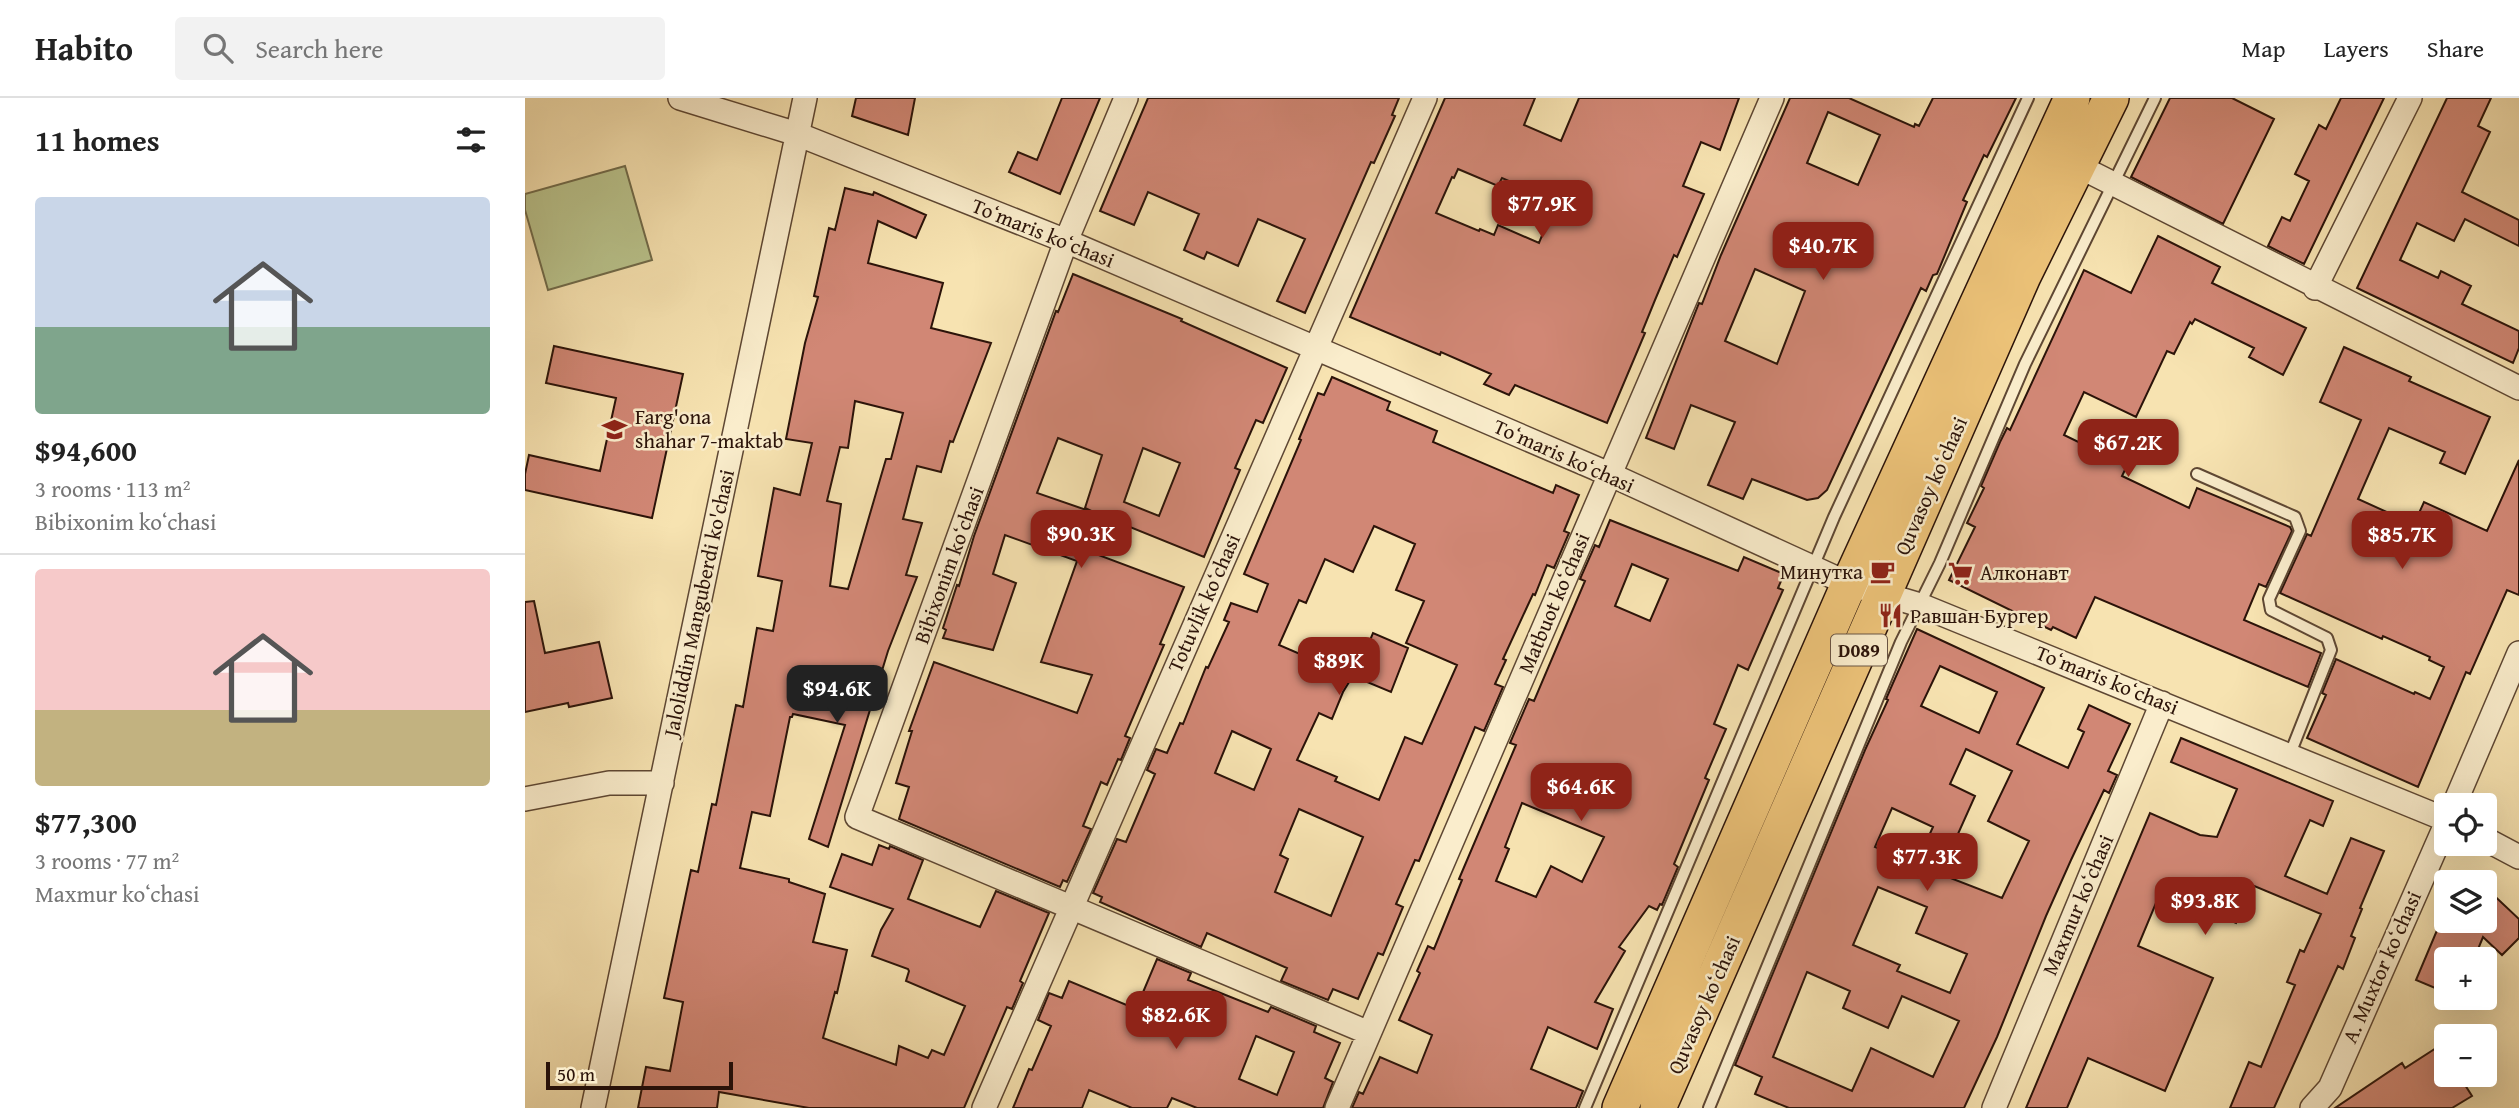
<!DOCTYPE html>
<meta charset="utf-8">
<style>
body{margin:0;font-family:"Gentium Book Plus",serif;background:#f2f2f2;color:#222;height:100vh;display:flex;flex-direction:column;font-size:26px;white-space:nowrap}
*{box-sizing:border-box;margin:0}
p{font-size:23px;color:#767676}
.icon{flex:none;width:38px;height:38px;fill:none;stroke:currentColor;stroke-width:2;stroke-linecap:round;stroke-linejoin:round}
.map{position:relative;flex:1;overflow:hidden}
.details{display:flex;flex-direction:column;background:#fff;width:525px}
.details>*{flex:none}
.buttons{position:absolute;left:1909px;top:695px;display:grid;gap:14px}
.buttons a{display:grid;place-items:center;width:63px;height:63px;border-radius:7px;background:#fff;box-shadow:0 7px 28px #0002;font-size:35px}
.scale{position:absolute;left:21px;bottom:18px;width:187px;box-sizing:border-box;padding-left:7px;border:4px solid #2b1309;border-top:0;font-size:19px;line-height:24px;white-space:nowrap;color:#2b1309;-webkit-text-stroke:5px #faedcc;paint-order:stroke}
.price{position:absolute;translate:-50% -60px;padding:0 16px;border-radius:14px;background:#8f2418;color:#fff;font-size:23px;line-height:46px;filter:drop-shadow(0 2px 4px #0008)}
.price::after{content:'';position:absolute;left:50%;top:42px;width:21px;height:16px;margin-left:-10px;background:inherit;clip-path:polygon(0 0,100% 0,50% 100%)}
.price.on{background:#222;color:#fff}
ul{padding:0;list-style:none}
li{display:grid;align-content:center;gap:14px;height:371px;padding:0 35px}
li+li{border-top:2px solid #e0e0e0}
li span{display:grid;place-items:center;height:217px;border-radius:7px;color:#555}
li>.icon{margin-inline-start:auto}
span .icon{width:126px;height:126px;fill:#fffc;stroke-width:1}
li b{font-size:30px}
h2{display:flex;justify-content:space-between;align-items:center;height:84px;padding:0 35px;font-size:30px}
header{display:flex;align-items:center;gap:42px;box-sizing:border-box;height:98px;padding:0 35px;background:#fff;border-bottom:2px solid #e0e0e0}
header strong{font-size:33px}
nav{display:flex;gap:38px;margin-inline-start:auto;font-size:24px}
.search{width:490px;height:63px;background:#f2f2f2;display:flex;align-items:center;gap:18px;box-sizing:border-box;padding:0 24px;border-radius:7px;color:#767676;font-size:26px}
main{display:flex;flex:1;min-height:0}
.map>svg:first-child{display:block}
.green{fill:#bac48d;stroke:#726c4b;stroke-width:2}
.building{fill:#d18775;stroke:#2b1309;stroke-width:2;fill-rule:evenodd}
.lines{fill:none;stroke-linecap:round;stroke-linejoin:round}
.service-casing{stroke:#5e4733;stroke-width:14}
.minor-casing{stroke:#5e4733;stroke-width:26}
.primary-casing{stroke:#2b1309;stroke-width:38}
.service{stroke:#faedcc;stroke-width:10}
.minor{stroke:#faedcc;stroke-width:23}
.primary{stroke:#ecc278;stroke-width:35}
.labels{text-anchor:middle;stroke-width:5;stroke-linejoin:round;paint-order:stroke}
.shield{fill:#faedcc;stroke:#695444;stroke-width:2}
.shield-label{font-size:19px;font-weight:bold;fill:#2b1309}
.street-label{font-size:21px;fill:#2b1309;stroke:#faedcc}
.poi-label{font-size:21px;fill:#2b1309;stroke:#faedcc;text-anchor:start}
</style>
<header>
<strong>Habito</strong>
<div class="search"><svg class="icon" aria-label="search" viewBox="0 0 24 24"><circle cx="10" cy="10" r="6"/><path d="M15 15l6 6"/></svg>Search here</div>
<nav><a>Map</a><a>Layers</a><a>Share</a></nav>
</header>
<main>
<section class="details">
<h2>11 homes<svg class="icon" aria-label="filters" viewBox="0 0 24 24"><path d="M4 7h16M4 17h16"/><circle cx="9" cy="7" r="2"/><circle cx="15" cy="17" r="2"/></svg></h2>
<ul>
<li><span style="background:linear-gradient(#c9d6e8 60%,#7fa58c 0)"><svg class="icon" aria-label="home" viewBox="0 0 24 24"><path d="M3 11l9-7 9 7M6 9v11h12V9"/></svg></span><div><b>$94,600</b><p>3 rooms · 113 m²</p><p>Bibixonim koʻchasi</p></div></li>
<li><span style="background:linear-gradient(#f6c9c9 65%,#c2b280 0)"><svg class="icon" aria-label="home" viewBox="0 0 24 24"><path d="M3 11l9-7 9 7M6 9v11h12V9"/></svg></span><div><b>$77,300</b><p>3 rooms · 77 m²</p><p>Maxmur koʻchasi</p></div></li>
</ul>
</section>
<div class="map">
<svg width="1994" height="1010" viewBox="0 0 1994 1010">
<rect width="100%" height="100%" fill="#f7e3b1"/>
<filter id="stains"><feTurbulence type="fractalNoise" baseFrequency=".00286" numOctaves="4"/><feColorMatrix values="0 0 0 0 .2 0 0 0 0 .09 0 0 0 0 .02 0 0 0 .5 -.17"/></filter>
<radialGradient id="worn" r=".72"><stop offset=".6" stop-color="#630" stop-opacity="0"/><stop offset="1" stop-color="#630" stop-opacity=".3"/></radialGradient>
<path class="green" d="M100,68L127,162L23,192L0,112V96Z"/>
<path class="building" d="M331,0H390L383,37L327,18Z
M537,0H575L535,96L484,74L493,54L512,62Z
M623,0H874L867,17L870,18L849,65L846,64L780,215L752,203L780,141L733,121L713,168L682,154L679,161L659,152L674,116L623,94L609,127L575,113Z
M920,0H1010L999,27L1036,43L1054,0H1214L1195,52L1176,44L1158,88L1179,96L1152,159L1149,157L1130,202L1117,234L1120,235L1082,325L990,287L984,297L959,286L966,276L916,254L915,257L825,219ZM933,71L973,88L977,80L1031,103L1014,145L973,127L969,137L955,131L954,133L911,115L927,79L929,80Z
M1265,0H1324L1389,29L1390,26L1394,28L1408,0H1491L1462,59L1459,57L1438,102L1442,104L1412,176L1408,177L1401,193L1396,190L1302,392L1293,400L1282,402L1227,381L1218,401L1183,387L1210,324L1166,307L1149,351L1121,340L1174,205L1177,206L1196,157ZM1303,14L1355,37L1333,87L1282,65ZM1230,171L1280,193L1252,266L1200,243Z
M1645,0H1707L1749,21L1698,126L1606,79Z
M1816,0H1859L1779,166L1743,148L1757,119L1765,123L1784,83L1770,76L1794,27L1801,31Z
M1922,0H1966L1953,28L1965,34L1937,94L1994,122V148L1940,121L1929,143L1892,125L1875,162L1913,180L1916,173L1946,188L1937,206L1994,233V250L1988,265L1832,190Z
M320,90L348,97L349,94L401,117L391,140L353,123L343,165L418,185L406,230L466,245L428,344L425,343L416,374L392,368L378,421L397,425L381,477L392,479L363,553L303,749L284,741L320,627L268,616L267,619H265L245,718L227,714L215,770L264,781V784L300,796L288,844L322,852L312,895L310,894L298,940L371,967L374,948L403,960L407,952L419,957L440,908L381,883L384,873L383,871L347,858L356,832L368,811L305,789L317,756L347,767L354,747L364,751L365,748L398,762L383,801L455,829L471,793L524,815L495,883L498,885L487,911L482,909L439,1010H284L194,994L192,1010H113L121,969L145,973L158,904L139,900L166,772L173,774L187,706L191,707L211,607L218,609L232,530L248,533L257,483L233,478L249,390L275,397L287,345L261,341L280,245L293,199L289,198L304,130L310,132ZM330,303L378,315L366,361H361L323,491L305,488L316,406L302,403L315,349L323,350Z
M1633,138L1695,169L1687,185L1781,230L1758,277L1724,259L1729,250L1670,221L1667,226L1665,224L1649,256L1642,253L1611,319L1559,294L1539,337L1580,357L1594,326L1617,337L1597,378L1664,410L1672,390L1765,429L1767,433L1741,489L1734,486L1719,522L1796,555L1783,589L1570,499L1551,540L1528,529L1526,532L1424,482L1450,429L1442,425L1459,390L1456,388L1475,344L1482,330L1485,332L1559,172L1606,195Z
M548,176L657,221L656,223L762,270L738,325L731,322L710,370L715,372L679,459L573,416L560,452L659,489L635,546L639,547L600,638L605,640L596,662L593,661L582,687L576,684L558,728L566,731L542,784L538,782L535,789L374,721L384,689L371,685L387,633H384L409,564L552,615L567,577L516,564L552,463L480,437L468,476L491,485L468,552L418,540L421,532L418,530L432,487L434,488L449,438L531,213L533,214ZM533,340L577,357L560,410L573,416L512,395ZM618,350L655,365L634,418L599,404Z
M29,248L158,276L127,420L0,392V376L4,357L75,373L91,300L21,285Z
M1819,249L1886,279L1884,283L1965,319L1940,376L1915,365L1920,354L1864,330L1833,401L1886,425L1890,424L1899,404L1962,433L1994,362V497L1982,492L1945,576L1941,574L1893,689L1782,640L1801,597L1797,595L1811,561L1889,596L1890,594L1905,601L1919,569L1904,562L1905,559L1858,538L1857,541L1755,495L1782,436L1786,438L1836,322L1795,304Z
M807,279L865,304L862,312L912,333L908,344L1028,395L1031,387L1054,397L1039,433L1044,435L1029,470L1022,467L1010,497L1008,496L978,561L981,562L970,586L978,589L959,633L950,629L894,763L890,762L871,806L878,809L858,857L853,855L833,901L808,891L803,902L756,883L762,870L682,835L676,849L575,804L577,799L568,795L592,741L601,744L630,676L622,672L631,651L642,655L655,625L658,626L681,569L683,570L704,524L699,522L706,505L732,514L743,486L719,476L776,342L774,341L793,295L799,297ZM849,428L890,446L871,492L899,503L881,545L932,567L897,646L880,639L854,702L810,683L812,679L772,662L794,615L807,621L818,594L835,566L830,579L866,594L883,550L848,535L835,566L797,550L791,563L754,547L774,502L781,505L800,461L828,474ZM707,633L746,651L729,692L690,675ZM774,711L838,739L806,818L750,794L763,761L755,757Z
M1085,422L1213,473L1219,459L1259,476L1253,490L1258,492L1223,572L1213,567L1189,626L1201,631L1180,680L1184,682L1149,766L1153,769L1137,807L1135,806L1132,812L1124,808L1094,849L1100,853L1070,904L1088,911L1072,951L1023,929L1006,971L1058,993L1051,1010H827L834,994L838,996L855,959L892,975L907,937L874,922L895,875L892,873L903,848L909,851L937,782L934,781L991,647L985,645L1004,601L1009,603L1060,483L1055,481L1070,447L1074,449ZM1107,466L1143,481L1125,523L1090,508ZM997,705L1079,739L1057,784L1026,768L1011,799L971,783L984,751L980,749Z
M9,503L20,555L74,544L87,600L44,609L43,605L0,614V504Z
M1392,531L1519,590L1492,646L1543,670L1559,634L1553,631L1564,607L1605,626L1583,673L1592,677L1584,695L1579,692L1546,762L1521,818L1472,939L1439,1010H1264L1230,996L1237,979L1210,967L1340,652L1363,602L1361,601L1368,585ZM1415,568L1472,594L1454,635L1396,608ZM1441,651L1487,673L1463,723L1504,743L1477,800L1415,776L1450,698L1425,686ZM1367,710L1408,729L1391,766L1350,749ZM1353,789L1402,809L1391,835L1442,856L1425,895L1372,873L1375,867L1328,847ZM1282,874L1325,893L1318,910L1363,930L1377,898L1434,923L1408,979L1346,950L1327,993L1248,959Z
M1656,640L1808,703L1798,728L1785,722L1760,778L1802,796L1826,740L1859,753L1835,810L1837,811L1826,838L1830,840L1818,871L1813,868L1749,1010H1705L1724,964L1736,969L1770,887L1762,884L1775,852L1779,854L1796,816L1727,787L1711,825L1636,793L1613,848L1688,880L1640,993L1563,960L1542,1010H1501L1625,715L1675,737L1692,739L1712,691L1646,664Z
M1960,789L1994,821V840L1977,857L1958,839L1949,861H1922V895L1891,882L1921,811L1922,822H1960Z
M632,861L666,875L663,882L743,914L746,909L791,928L789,934L815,945L800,980L808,984L798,1010H672L647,1000L642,1010H607L564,992L557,1010H488L504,971L507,972L526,928L513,922L524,895L537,900L544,883L611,911ZM731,938L769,954L752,997L714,981Z
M1922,943V976H1933L1947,998L1927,1010H1810L1877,965L1880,970Z"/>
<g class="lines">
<defs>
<path id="service" d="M1672,376L1770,419L1775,433L1744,501L1746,512L1802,540L1806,552L1765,656
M1060,1010L1309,419L1503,0
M1184,1010L1376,544L1415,465L1500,266L1630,0"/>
<path id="minor" d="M155,0L272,36L541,143L1084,376L1324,486L1395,507L1922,722
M601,0L541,143L332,719L844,935
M1551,67L1994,290
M1790,190L1885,0
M0,701L84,685H137
M1929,707L1994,555
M1960,741L1994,759
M68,1010L280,0
M459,1010L900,0
M812,1010L1247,0
M1469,1010L1637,605
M1787,1010L1805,990L1922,724"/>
<path id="primary" d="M1095,1010L1324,486L1547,0
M1133,1010L1498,178L1586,0"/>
</defs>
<use href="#service" class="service-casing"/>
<use href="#minor" class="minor-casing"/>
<use href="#primary" class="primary-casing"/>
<use href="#service" class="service"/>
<use href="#minor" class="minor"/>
<use href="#primary" class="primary"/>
</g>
<defs>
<symbol id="school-bare" viewBox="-9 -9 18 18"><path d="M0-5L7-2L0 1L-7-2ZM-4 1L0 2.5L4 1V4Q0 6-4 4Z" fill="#8f2418" stroke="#faedcc" stroke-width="2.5" paint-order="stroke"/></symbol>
<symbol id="cafe-bare" viewBox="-9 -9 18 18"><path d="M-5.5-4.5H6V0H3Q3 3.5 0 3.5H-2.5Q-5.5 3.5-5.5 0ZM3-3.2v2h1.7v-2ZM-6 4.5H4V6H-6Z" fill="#8f2418" stroke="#faedcc" stroke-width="2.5" paint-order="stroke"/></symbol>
<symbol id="supermarket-bare" viewBox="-9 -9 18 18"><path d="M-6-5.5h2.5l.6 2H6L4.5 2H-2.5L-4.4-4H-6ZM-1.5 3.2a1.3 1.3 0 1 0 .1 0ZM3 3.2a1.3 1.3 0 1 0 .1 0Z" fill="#8f2418" stroke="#faedcc" stroke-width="2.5" paint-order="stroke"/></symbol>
<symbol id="restaurant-bare" viewBox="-9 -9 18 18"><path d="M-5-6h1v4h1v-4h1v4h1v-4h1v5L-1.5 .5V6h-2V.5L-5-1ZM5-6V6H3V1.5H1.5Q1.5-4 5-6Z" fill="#8f2418" stroke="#faedcc" stroke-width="2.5" paint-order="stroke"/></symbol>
</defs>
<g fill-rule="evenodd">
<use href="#school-bare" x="72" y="314" width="35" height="35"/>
<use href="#cafe-bare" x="1340" y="456" width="35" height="35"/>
<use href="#supermarket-bare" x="1418" y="458" width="35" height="35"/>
<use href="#restaurant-bare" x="1348" y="500" width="35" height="35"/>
</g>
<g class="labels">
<rect class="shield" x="1306" y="536.5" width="56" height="31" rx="5"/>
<g class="shield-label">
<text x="1334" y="559">D089</text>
</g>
<g class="street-label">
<text transform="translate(518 135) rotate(22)" y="7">Toʻmaris koʻchasi</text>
<text transform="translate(1039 358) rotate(24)" y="7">Toʻmaris koʻchasi</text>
<text transform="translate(1406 388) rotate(-66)" y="7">Quvasoy koʻchasi</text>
<text transform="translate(424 467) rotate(-70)" y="7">Bibixonim koʻchasi</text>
<text transform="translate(174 505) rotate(-78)" y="7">Jaloliddin Manguberdi ko'chasi</text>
<text transform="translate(679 505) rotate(-66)" y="7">Totuvlik koʻchasi</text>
<text transform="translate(1029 505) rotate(-67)" y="7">Matbuot koʻchasi</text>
<text transform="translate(1582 582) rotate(22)" y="7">Toʻmaris koʻchasi</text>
<text transform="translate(1553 807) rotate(-67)" y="7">Maxmur koʻchasi</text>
<text transform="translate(1857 869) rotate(-66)" y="7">A. Muxtor koʻchasi</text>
<text transform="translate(1179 907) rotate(-66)" y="7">Quvasoy koʻchasi</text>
</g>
<g class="poi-label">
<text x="110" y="326">Farg'ona<tspan x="110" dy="24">shahar 7-maktab</tspan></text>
<text x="1338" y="481" text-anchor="end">Минутка</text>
<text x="1455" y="482">Алконавт</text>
<text x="1385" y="525">Равшан Бургер</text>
</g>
</g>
<rect width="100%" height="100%" filter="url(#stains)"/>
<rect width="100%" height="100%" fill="url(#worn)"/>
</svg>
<div class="buttons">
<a><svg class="icon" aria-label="locate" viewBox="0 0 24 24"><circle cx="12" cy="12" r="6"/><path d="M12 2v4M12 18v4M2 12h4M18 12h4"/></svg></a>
<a><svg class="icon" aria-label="layers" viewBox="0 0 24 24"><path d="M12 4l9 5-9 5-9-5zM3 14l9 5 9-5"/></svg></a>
<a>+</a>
<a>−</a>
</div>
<div class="scale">50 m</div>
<b class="price" style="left:1017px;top:142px">$77.9K</b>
<b class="price" style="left:1298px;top:184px">$40.7K</b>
<b class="price" style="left:1603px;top:381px">$67.2K</b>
<b class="price" style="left:556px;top:472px">$90.3K</b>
<b class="price" style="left:1877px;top:473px">$85.7K</b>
<b class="price" style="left:814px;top:599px">$89K</b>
<b class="price on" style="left:312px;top:627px">$94.6K</b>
<b class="price" style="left:1056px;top:725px">$64.6K</b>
<b class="price" style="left:1402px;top:795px">$77.3K</b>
<b class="price" style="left:1680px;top:839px">$93.8K</b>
<b class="price" style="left:651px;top:953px">$82.6K</b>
</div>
</main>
